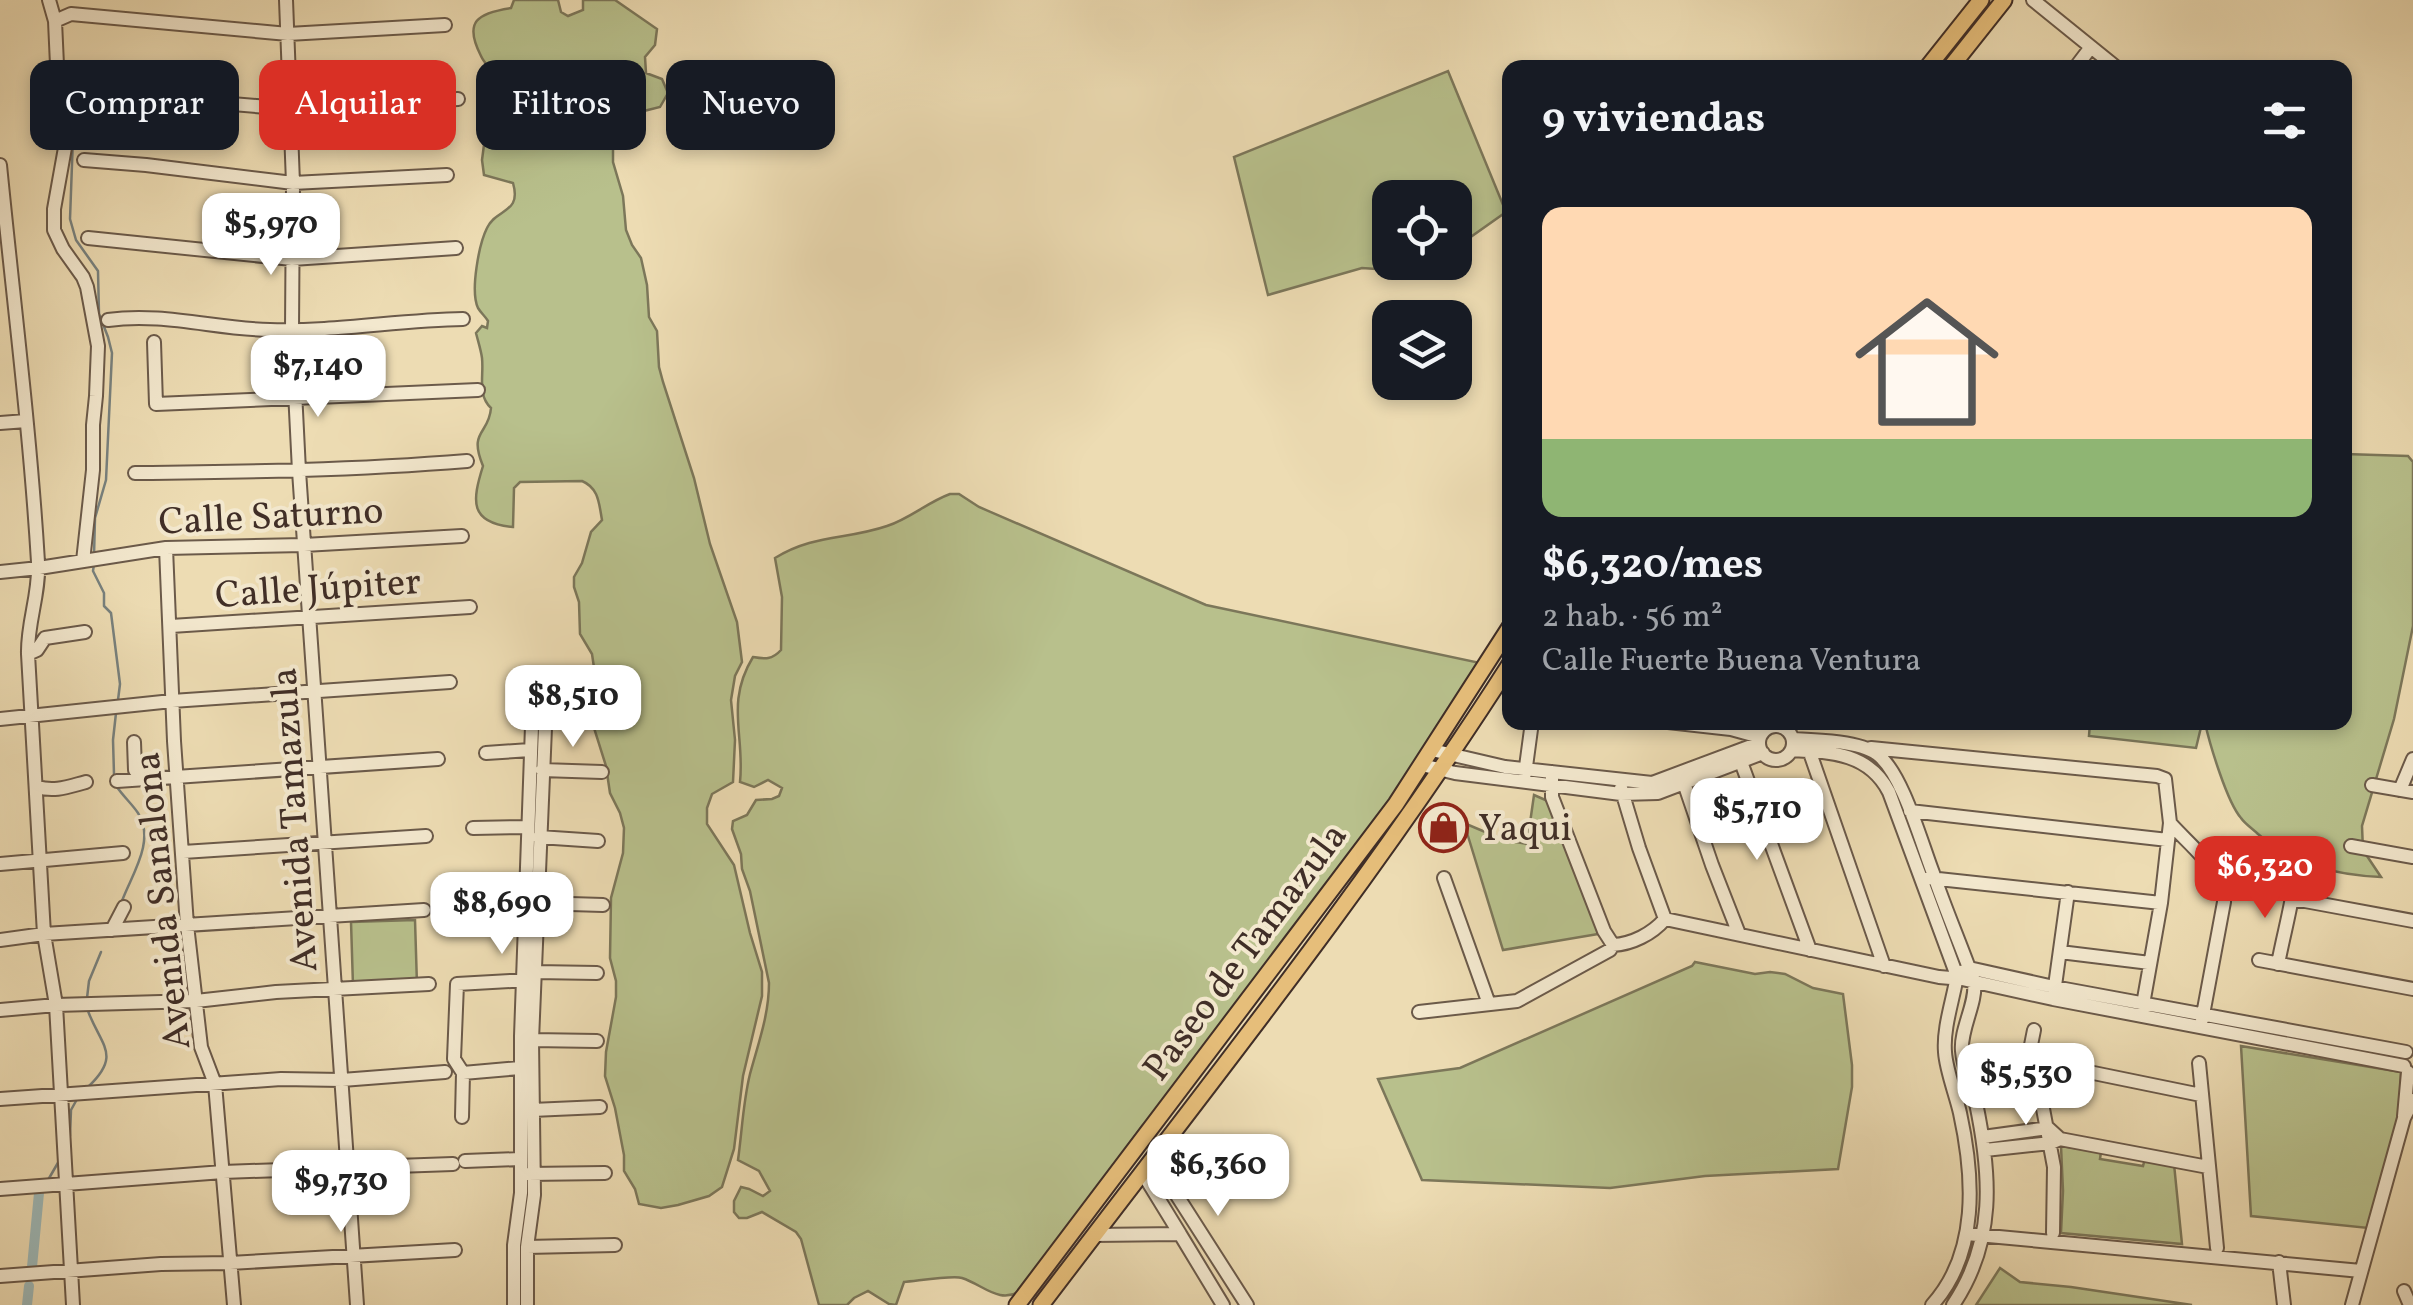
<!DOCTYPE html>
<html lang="es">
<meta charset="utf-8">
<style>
body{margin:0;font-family:Vollkorn,serif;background:#242831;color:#f1f3f6;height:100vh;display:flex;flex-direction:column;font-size:38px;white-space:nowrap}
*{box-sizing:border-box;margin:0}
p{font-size:32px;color:#9ea1a6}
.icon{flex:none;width:55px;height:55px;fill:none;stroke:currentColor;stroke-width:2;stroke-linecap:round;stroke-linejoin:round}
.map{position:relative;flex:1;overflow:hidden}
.side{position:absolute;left:1502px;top:60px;width:850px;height:670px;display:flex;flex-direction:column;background:#171b24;border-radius:20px;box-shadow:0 5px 15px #0003}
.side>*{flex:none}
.hud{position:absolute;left:30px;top:60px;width:950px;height:90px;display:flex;gap:20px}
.controls{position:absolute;left:1372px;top:180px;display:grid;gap:20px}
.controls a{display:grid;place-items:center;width:100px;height:100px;border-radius:20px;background:#171b24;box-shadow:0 5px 15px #0003;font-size:50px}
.price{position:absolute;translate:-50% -85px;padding:0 22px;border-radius:20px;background:#fff;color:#222;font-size:32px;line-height:65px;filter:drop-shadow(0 2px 5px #0008)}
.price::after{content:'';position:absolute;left:50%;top:60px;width:30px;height:22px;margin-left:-15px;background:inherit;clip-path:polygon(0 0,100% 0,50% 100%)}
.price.on{background:#d93025;color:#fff}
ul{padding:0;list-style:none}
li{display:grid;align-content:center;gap:20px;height:530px;padding:0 40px}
li span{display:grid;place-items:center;height:310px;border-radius:20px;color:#555}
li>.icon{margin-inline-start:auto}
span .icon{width:180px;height:180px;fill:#fffc;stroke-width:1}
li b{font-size:42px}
h2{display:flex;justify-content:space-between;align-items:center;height:120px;padding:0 40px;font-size:42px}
.tag{padding:0 35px;border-radius:20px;background:#171b24;box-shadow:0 5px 15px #0003;font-size:35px;line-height:90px}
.tag.on{background:#d93025;color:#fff}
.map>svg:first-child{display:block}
.green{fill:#b8c08c;stroke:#7c775a;stroke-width:2.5}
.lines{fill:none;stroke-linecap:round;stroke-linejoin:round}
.stream{stroke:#78817e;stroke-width:2.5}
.canal{stroke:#9eb9b8;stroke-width:10}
.minor-casing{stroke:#6b5a4a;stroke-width:16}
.major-casing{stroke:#402e27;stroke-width:19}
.minor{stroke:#f3e8ce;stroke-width:12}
.major{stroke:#e6be7a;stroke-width:15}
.labels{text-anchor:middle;stroke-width:8;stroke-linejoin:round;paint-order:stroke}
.street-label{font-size:38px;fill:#402e27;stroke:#f3e8ce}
.poi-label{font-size:38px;fill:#402e27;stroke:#f3e8ce;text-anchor:start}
</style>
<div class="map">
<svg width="2413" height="1305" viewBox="0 0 2413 1305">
<rect width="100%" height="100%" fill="#eddcb3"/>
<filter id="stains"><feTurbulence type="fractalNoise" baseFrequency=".002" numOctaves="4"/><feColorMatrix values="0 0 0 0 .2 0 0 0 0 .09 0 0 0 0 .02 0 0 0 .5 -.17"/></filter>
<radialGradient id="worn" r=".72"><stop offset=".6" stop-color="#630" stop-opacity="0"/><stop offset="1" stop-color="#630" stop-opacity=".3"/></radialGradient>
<path class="green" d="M514,0H558L561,12L568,16L583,10V0H615L657,29L655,45L645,57L646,73L662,79L668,93L660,107L644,111L617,131L613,145V162L623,196L626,230L632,245L641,258L647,285L649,317L657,331L659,367L663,382L694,478L710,544L737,622L742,662L735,676L731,700L735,740L733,782L712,794L707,808V824L734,865L750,933L762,972V996L743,1076L734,1149L722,1187L709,1196L678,1205L661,1208L639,1204L635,1189L624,1171V1155L615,1108L605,1076L606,1052L616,997V981L610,958L611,898L623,853L624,828L620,813L610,793L606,766L594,728L601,716L600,708L592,654L580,634L579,602L574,587V577L582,563L591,532L602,520C599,504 599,488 582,481L520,482L514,488L513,527C469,523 472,501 483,466C468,430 489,435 491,408C477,395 484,376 482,358C481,350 478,341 476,333L482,326L487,328L488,321C485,316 481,313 478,308C470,291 479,244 487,228C496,208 522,214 513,183L484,175L482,160L485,137L501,135L490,115L492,108L491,90L497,84C495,70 486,67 481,56C463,21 478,13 511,8Z
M1448,71L1506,212L1455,248V198H1390V262L1434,263L1420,272L1362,268L1268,295L1234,157Z
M2345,454L2408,456L2413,462V626L2394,719L2362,826L2363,850L2381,877C2336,875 2293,865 2258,834C2253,829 2245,824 2241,818C2227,802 2210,745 2205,723L2345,722Z
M950,494H959L979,507L1206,605L1485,664L1419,766L1150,1121L1143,1125L1022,1290C999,1305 984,1285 962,1278C953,1275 917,1281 904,1282L896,1305L889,1304L868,1291L854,1298L847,1305H819L801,1239L796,1232L762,1212L747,1218H739L734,1212V1201L741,1187L749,1189L763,1196L770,1191L759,1171L738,1160C742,1132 743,1102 750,1074C758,1044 769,1015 769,983L750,891L742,869L741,854L732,829L733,821L747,815L756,800L772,799L779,796L782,788L768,780L754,787L740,782C745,735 725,703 753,657C765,659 772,660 781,650L782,597L775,558C814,534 846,540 887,526C909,519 928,502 950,494Z
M2090,723V722L2202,723L2196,748L2089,736Z
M1534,795L1550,802L1604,933L1503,950L1464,823L1504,840L1527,844Z
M415,920L417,985L353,986L351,922Z
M1695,962L1755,974L1770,972L1785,974L1813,988L1843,994L1852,1065V1087L1838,1169L1705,1176L1610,1188L1422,1180L1378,1079L1460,1068L1692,966Z
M2241,1046L2401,1072L2399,1118L2368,1228L2251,1216Z
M2061,1146L2101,1152L2100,1159L2143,1166L2145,1159L2174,1164L2182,1244L2061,1233L2063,1191Z
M2000,1268L2020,1282L2071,1287L2192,1305H1976Z"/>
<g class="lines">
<path class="stream" d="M69,98L73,124
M73,137L70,219L76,240L98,271L99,314L108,337L112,353L106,480L95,518L94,556
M94,564L93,571L104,593V606L111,613L120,684L118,700
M114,774L113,740L116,713
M117,787C123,796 132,804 138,813C156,841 131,876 122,901
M87,998L89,981L101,952
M88,1087C122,1055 101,1046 88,1011
M70,1136L71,1110L76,1101
M48,1180L59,1161"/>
<path class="canal" d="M32,1267L39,1193
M27,1305L29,1286"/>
<defs>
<path id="minor" d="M49,0L55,21
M286,0L293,183L292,331L299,471L357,1305
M2033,0L2117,68
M2075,68L2091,47
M101,93L291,109L458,99
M84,160L146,165L293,183L447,175
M0,165C13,297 30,429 38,562C40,593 27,623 28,654L44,934L56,1005L73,1305
M88,238L292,259L456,248
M108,320C162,312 216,329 270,330C335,332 399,320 463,319
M154,342L156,404L478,390
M0,423L26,421
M135,473C246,472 356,470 467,461
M166,548L174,741L187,925L201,1047L215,1084L234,1305
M83,561L93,470V425L96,396L98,346L87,287L83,277L63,249L54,230V209L68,131L57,65L55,21L71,14L288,34L445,25
M0,572L39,568L166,548L304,545L462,536
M171,626L470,607
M28,654L37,650L45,638L85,632
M0,719L172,701L450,682
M1668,722L1731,729L1760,737
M1759 743a17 17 0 1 1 34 0a17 17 0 1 1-34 0Z
M1793,739C1815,740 1859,741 1877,754C1902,772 1921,842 1933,873C1944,905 1957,936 1969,968L2054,987L2406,1052
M134,742L135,770L142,779
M1808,747L1884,966
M1871,748L2157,776L2165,779L2170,823L2161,903L2142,1010
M1432,750L1505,767L1652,783L1759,743
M1792,750C1831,752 1869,753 1889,792L1957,976L1962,979L2053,999L2404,1066
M486,753L530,750
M1741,762L1810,950
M1422,765L1455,773L1621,794L1658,793L1763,753
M542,770L602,772
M1552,772V797L1604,931L1613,945C1632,944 1652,934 1665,919L1939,977L1951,978L1969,968C1971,973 1973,977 1974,982C1977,1003 1960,1029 1962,1051C1963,1068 1972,1086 1976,1103C1991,1175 1996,1241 1953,1305
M1525,774L1532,722
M1683,780L1712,865L1739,934
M117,781L438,759
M2372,785L2413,792
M37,787C55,792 67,787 86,782
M1621,788L1639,848L1665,919
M2400,790L2413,759
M1910,811L2168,840
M2170,823C2189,845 2226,872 2224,902L2202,1020
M473,828L527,827
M539,837L598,841
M2351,846L2413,857
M183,852L426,836
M0,864L123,853
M1444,878L1489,1004
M1929,878L2161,903
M2224,888L2253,865
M2293,901H2305L2413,921
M537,903L603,905
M471,904L525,903
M112,930L124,907
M0,940L44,934L424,910
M2060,952L2150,963
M2259,960L2413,989
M2278,964C2284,932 2293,902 2296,871
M535,972L597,973
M2054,993L2068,892
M0,1010L56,1005L196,1001L276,992L429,984
M1419,1012L1517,1001L1610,950L1613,945
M2034,1030L2031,1045L2054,1167L2053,1233
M532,1040L597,1041
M2035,1061L2201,1095
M2199,1063L2217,1248
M463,1073L520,1068
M0,1099L281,1079L342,1080L445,1072
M532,1110L600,1107
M2404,1116L2408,1072
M462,1117L463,1073L454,1059L457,984L528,980
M1983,1137L2048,1128L2060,1139L2051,1143L1985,1150
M2060,1139L2208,1167
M1153,1158L1247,1305
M465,1161L520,1159
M1142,1172L1180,1234
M528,1174L605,1173
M0,1189L223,1172L453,1164
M1967,1234L2361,1271
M1094,1235L1180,1234L1223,1305
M527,1247L615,1245
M2279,1262L2284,1305
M0,1276L161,1264L230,1263L455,1250
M2404,1291L2410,1305
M514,1305V1245L521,1193V1036L533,698L541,693L545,695L546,704L532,1040L534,1195L527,1247V1305
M1932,1305C1979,1253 1974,1177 1960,1113C1956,1095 1946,1070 1945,1052C1943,1028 1953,1000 1957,976
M2352,1305L2404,1118L2413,1100"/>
<path id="major" d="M1927,68L1981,0
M1950,68L2004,0
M1017,1305L1396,804L1510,627
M1041,1305C1201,1094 1367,888 1510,664"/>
</defs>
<use href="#minor" class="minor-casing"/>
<use href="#major" class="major-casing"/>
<use href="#minor" class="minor"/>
<use href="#major" class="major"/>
</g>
<defs>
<symbol id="shop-ring" viewBox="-11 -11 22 22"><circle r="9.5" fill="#f3e8ce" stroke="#8f2418" stroke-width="1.5"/><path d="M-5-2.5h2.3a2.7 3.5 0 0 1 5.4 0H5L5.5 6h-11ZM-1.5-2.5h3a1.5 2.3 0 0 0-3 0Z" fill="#8f2418"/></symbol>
</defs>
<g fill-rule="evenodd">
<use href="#shop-ring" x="1416" y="800" width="55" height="55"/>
</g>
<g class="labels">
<g class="street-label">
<text transform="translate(271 515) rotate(-3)" y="13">Calle Saturno</text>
<text transform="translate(318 587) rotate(-4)" y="13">Calle Júpiter</text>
<text transform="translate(293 820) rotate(-94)" y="13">Avenida Tamazula</text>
<text transform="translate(161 901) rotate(-96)" y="13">Avenida Sanalona</text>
<text transform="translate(1244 951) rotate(-53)" y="13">Paseo de Tamazula</text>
</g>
<g class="poi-label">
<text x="1478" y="840">Yaqui</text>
</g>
</g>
<rect width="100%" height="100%" filter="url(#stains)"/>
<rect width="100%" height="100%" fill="url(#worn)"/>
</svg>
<div class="controls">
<a><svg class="icon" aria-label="locate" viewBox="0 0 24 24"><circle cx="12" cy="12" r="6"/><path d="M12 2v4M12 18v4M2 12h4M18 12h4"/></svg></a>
<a><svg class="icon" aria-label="layers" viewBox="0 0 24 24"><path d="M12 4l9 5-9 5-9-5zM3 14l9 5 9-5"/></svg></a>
</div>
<b class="price" style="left:271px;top:278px">$5,970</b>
<b class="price" style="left:318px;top:420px">$7,140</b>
<b class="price" style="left:573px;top:750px">$8,510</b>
<b class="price" style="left:1757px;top:863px">$5,710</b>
<b class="price on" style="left:2265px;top:921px">$6,320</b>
<b class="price" style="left:502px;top:957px">$8,690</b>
<b class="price" style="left:2026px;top:1128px">$5,530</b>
<b class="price" style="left:1218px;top:1219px">$6,360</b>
<b class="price" style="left:341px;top:1235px">$9,730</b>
<div class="hud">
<a class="tag">Comprar</a>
<a class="tag on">Alquilar</a>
<a class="tag">Filtros</a>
<a class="tag">Nuevo</a>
</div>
<section class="side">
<h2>9 viviendas<svg class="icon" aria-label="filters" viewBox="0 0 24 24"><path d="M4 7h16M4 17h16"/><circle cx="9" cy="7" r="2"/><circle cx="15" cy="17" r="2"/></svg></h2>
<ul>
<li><span style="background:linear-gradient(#ffd9b3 75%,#8fb573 0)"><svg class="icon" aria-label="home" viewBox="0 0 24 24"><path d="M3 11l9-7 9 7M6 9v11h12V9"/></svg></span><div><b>$6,320/mes</b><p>2 hab. · 56 m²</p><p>Calle Fuerte Buena Ventura</p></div></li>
</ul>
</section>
</div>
